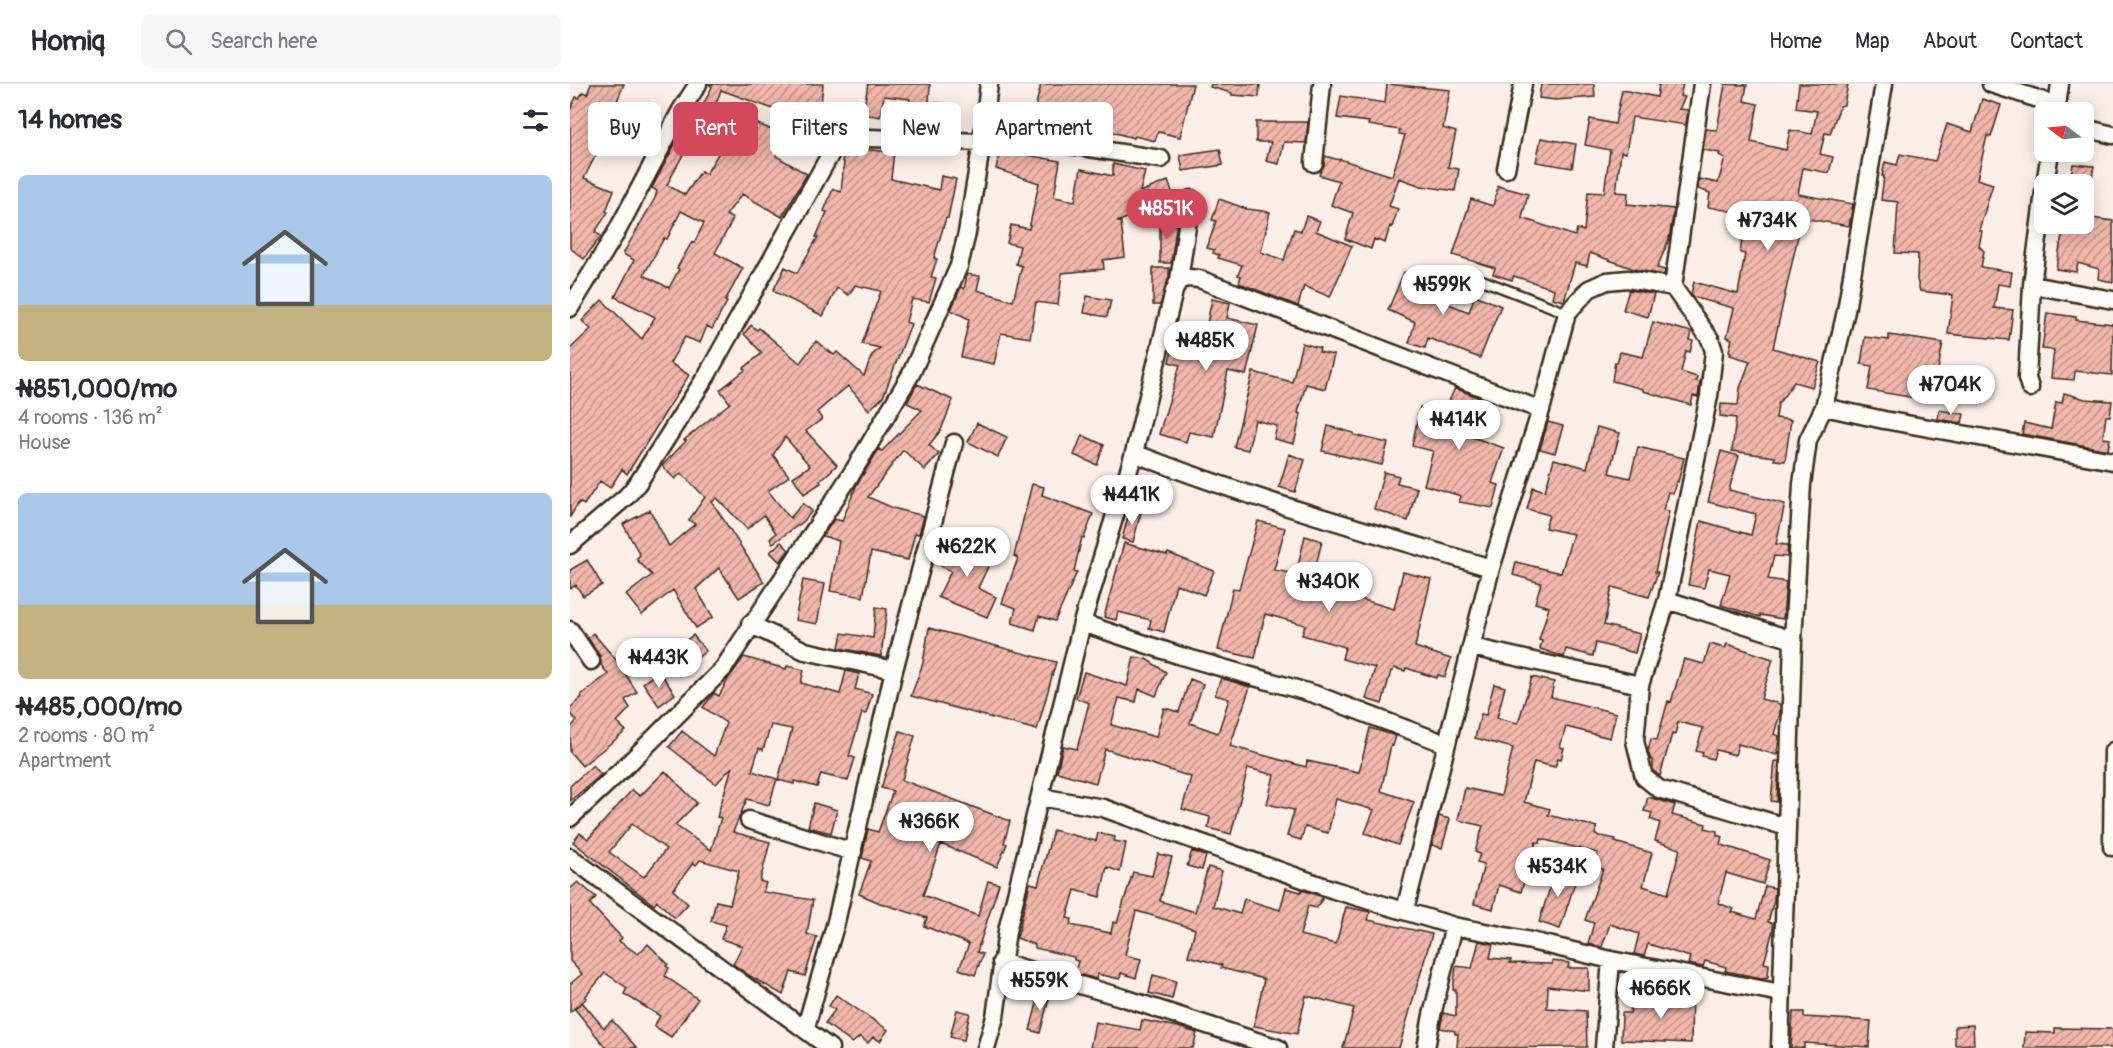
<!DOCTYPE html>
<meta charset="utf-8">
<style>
body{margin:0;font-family:Pangolin,sans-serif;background:#f7f7f7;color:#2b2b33;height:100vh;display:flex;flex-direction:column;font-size:22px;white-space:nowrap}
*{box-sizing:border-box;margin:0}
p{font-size:20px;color:#7c7c81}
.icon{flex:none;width:33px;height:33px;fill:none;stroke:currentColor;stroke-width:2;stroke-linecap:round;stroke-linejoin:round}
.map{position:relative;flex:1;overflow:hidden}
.sheet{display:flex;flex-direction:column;background:#fff;width:570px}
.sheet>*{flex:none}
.banner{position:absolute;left:18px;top:18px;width:570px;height:54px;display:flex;gap:12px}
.needle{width:39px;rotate:286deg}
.tools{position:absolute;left:1464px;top:18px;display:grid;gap:12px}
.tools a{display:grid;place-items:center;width:60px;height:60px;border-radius:9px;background:#fff;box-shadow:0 3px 15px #0003;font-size:30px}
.price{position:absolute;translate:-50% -51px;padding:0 14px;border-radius:21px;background:#fff;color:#222;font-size:20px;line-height:39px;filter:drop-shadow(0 2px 3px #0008)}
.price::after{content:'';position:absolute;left:50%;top:36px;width:18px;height:14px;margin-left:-9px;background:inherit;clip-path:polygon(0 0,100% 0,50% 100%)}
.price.active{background:#d1495b;color:#fff}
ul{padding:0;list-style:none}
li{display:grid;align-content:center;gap:12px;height:318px;padding:0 18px}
li span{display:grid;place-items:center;height:186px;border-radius:9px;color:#555}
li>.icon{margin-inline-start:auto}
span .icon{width:108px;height:108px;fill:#fffc;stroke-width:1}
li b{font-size:26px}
h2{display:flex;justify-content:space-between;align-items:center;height:72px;padding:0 18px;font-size:26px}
.pill{padding:0 21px;border-radius:9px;background:#fff;box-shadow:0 3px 15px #0003;font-size:21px;line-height:54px}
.pill.active{background:#d1495b;color:#fff}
header{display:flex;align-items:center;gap:36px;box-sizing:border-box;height:84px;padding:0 30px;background:#fff;border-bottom:2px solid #e1e1e2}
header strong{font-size:28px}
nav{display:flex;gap:33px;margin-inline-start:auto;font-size:21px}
.search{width:420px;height:54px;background:#f7f7f7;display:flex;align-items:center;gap:15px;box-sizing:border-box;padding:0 21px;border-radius:9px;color:#7c7c81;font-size:22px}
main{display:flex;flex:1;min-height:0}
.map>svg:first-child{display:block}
.building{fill:url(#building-hatch);stroke:#3b2a1e;stroke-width:1.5;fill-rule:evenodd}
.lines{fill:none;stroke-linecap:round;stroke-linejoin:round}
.lane-casing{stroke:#3b2a1e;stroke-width:13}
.street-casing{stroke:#3b2a1e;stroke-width:21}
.lane{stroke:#fdfcf7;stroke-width:8}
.street{stroke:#fdfcf7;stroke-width:16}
</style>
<header>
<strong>Homiq</strong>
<div class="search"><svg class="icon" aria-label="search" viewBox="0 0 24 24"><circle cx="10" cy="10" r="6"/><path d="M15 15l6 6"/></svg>Search here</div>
<nav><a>Home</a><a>Map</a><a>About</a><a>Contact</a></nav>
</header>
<main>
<section class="sheet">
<h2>14 homes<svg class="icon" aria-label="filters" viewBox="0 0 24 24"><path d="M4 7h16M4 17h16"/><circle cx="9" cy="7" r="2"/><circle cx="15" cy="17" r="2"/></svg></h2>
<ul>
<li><span style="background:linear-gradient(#a9c7e8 70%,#c2b280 0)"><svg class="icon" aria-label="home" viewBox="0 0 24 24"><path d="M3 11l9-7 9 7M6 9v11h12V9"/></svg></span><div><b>₦851,000/mo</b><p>4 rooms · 136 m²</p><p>House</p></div></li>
<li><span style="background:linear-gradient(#a9c7e8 60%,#c2b280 0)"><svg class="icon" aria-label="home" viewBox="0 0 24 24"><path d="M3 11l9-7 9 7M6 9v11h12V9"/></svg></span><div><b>₦485,000/mo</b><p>2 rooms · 80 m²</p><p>Apartment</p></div></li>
</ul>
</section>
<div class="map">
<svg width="1543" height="964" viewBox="0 0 1543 964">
<defs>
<pattern id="building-hatch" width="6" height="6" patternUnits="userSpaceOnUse" patternTransform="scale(1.5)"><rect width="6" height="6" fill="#f1b6ac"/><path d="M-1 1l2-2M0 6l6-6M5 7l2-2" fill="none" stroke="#c4948b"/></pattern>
</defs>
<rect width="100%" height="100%" fill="#fbeee8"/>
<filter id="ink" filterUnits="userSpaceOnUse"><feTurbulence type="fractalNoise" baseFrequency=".0167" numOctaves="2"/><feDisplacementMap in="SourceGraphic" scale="12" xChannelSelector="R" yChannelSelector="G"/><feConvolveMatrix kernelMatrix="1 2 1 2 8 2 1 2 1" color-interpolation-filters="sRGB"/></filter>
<g filter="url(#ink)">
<path class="building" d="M21,0H54L45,22L90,44L82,58L45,39L32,69L28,67L14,94L44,106L36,127L38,128L25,148L31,152L14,175L0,164V26L6,13L9,14L13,8L17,10Z
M139,0H253L250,30L217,26L214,29L151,6L145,22L214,51L206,72L237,90L212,133L172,110L156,131L163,135L145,169L173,184L155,217L157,218L142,245L137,242L130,259L115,253L100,279L119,291L57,390L52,385L40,404L30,397L14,421L9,418L0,433V265L21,245L12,237L32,216L72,255L85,233L45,213L64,176L53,170L85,114L87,107L82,104L111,49L116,51L130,27L142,3ZM131,48L154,60L136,90L131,87L115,111L97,101L116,65L124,68ZM111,127L134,139L124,159L122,158L107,184L109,185L99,204L74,191L94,154L97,155Z
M298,0H360L359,18L379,20L376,46L337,45L340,15L314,12L310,33L293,30Z
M471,0H623L610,53L588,48L585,57L565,52L564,54L531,45L530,49L492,42L490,48L481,45L480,48L469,46L470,43L461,41Z
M641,0H690L689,13L662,11V9L640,3Z
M817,0L880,6L873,44L886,48L878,83L889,85L885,107L851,102L829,94L819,122L828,125L822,143L820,142L815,159L804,155L801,165L775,155L783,129L761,121L769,97L749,91L754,81L755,72L769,76L770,75L822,92L835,51L829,50L830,46L798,41L799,38L767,34L771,12L815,19Z
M971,0H1024L1025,13L986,16L969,14Z
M1089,0H1113L1110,12L1115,13L1109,25L1118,26L1116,41L1062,33L1056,69L1051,68L1046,108L1058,109L1057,120L1104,125L1099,155L1087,184L1095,186L1094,191L1064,185L1020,169L1017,182L1005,179L994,217L982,214L984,205L944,192L942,196L923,190L925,184L883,171L901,115L923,122L928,102L958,110L952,134L1005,152L1007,145L1014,147L1018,108L1034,109L1040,66L1015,61L1020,35L1045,40L1052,6L1087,13Z
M1155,0L1177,1L1174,17L1188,20L1181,58L1216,66L1220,46L1242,50L1247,27L1226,24L1229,0H1278L1274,21L1270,22L1260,50L1255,49L1250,70L1263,73L1259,89L1233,84L1228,110L1283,120L1279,142L1232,134L1203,264L1250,278L1242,303L1224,298L1208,320L1206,334L1221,336L1215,377L1204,376L1205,373L1162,367L1166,334L1150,332L1151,320L1168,321L1170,304L1180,277L1160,271L1161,268L1159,267L1162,255L1157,253L1164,224L1123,213L1121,210L1124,198L1168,210L1175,170L1170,169L1176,130L1138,123L1140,109L1128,105L1129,95L1148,99L1155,74L1149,71L1150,69L1133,66L1136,45L1147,46Z
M1412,15L1431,21L1421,53L1417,52L1407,95L1423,100L1409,146L1412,147L1409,162L1414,167L1411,183L1442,188L1440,202L1428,200L1424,224L1443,226L1439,256L1378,250L1383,211L1350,207L1347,196L1348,170L1325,169L1328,118L1311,116L1314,92H1312L1315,78L1327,81L1330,70L1365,77L1377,40L1402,48Z
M686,38H738L736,59L714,58L709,80L696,77L701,58H686Z
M971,54L1006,60L1002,84L966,78Z
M276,64L324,68L321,95L369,106L371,92L386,95L378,134H376L364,174L367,175L361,193L366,194L359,218L342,215L336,238L341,240L313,313L299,326L278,302L247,328L252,335L236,347L267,381L250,397L251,399L234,410L223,393L240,382L215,353L203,371L219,392L198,407L220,434L233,419L242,427L233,438L203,459L200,455L206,449L194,431L177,445L147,414L142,418L194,498L169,514L149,484L126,505L143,533L126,544L103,506L72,531L56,511L82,491L66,475L70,471L53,440L80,426L99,462L125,440L119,436L135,413L111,389L105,395L92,382L116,357L114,356L160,319L150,306L175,286L174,284L192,269L174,250L181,241L187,246L189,244L230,279L246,257L264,271L267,268L294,292L302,271L310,264L292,260L311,207L285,201L279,211L267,204L253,232L203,207L215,183L227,189L248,153H246L257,128L254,127L263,105L271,108L274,78L272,77Z
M650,65L653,81L613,87L610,71Z
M430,66L490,77L484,113L505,117L511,85L543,92V80L575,87L570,108L598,97L605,115L547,138H551L555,173L533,176L534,185L492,189L488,221L466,218L460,254L431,249L424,280L391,273L399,235L381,226L391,203L394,205L397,190L410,192L407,206L443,217L452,182L446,180L450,162L437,159L441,141L459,145L469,99L426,85Z
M1503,80L1524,82L1521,100H1500Z
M649,115L677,125L700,128L691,168L714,176L724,145L731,147L736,132L750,137L746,147L782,162L760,213L734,202L728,222L669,199L671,192L668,191L672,181L648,174L649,171L643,169L644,166L637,164L646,137L642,136Z
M1514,133L1543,137V198L1528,195L1529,185L1508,179L1506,188L1486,185L1494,140H1514Z
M590,137H607L601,179H590Z
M583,184H599V193L590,221H583Z
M834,188L860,199L862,194L876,198L871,217L899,228L905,211L931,222L910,274L858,254L855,264L839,259L845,238L818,226Z
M1059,206L1084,210L1078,233L1053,226Z
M517,212L541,216L537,233L514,229Z
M642,215L660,219L657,234L688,241L676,291L658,287L644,353L619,348L616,358L589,350L610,281L599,278L607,246L613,247L614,243L635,249Z
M1477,229L1506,233V236L1543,240L1542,291L1505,287L1504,296L1481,294L1484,266L1472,265Z
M1083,238L1122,248L1120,256L1123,257L1120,268L1116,267L1111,288L1127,293L1126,297L1130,298L1128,313L1123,312L1121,321L1073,307V305L1042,297L1045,278L1047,279L1050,268L1073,273Z
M1319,251L1373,259L1362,317L1298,306L1302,282L1291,280L1295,253L1319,256Z
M732,259L750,264L749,268L764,271L755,305L736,300L728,329L731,330L724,360L704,355L707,342L685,336L678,366L664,363L683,288L722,298Z
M347,300L383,316L371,346L359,361L369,370L355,386L333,366L298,413L323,424L354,432L349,450L345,449L338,476L301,468L293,513L260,507L269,457L253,452L264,435L272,437L287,400L309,365L312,367L352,326L337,319Z
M885,304L912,315L899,352L934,364L922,399L929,401L923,424L889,418L891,412L854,401L863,367L842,362L850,323L874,328Z
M1494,309L1515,315L1542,317L1540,332H1536L1533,354L1540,355L1538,366L1452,350L1454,339L1481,345L1486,318L1492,319Z
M1369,326L1394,330L1392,339L1368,335Z
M978,338L993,342L985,369L970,365Z
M407,339L437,353L428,373L398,358Z
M758,342L784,349V351L818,359L812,381L752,367Z
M1027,343L1050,349L1039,389L1060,394L1068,363L1114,374L1108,398H1106L1103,409L1098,408L1093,426L1099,427L1085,488H1088L1079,513L1042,503L1034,541L1070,550L1065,569L1026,559L1023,572L996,565L994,573L970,565L972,557L969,556L979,523L965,519L971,499L943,491L946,478L991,489L1003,450L975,444L979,431L957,425L963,403L975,407L984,375L1017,384Z
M512,351L534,361L527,381L504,371Z
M1151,367L1169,372L1159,406L1215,420L1206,460L1218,461L1217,473L1204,472L1198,495L1216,498L1213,535L1190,531V533L1151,521L1160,490L1139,485L1134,504L1118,501L1131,437L1181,451L1186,430L1138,418Z
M719,370L735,376L725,408L709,403Z
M814,388L829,392L827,399L847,404L838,437L804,425Z
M462,400L474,403L472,411L523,430L514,454L512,453L504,487L507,488L485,537L469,532L465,546L442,539L446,524L432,519L448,474L444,472Z
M560,425L571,428L563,458L552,455Z
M688,437L715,444L704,486L726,490L735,452L752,457L744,489L771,497L770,501L779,503L777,511L824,525L833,488L861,495L845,563L881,575L875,593L868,591L867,594L836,584L835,587L824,584L823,587H821L812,620L796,615L805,584L772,575L775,563L732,551L735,541L695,530L685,574L648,566L663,504L669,505Z
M385,453L423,472L408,504L426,513L417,533L368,513L381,487L371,482Z
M211,458L219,466L210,478L200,468Z
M554,459L597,471L598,469L644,487L634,511L606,500L594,548L579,544L581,536L548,528L546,536L534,533Z
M17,476L32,501L13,512L6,501L0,505V486Z
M233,496L255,500L247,540L225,536Z
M306,523L317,525L311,572L269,564L272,549L303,554Z
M359,544L486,578L467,646L341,612L353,579Z
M23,549L47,577L67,608L55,616L60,624L47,638L56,647L12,682L0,668V644L7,637L0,629V624L12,613L11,611L38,590L31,581L30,572L18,554Z
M123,551L136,567L120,580L107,563Z
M1140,560L1155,564L1157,560L1203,575L1191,615L1210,620V630L1204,650L1209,652L1207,671L1168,660L1165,671L1146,666L1143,675L1132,672L1133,669L1126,667L1133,644L1108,638L1105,651L1102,650L1090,692L1083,687V676H1081L1078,667L1081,655L1087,656L1098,617L1101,618L1114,575L1134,580Z
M174,573L216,585L217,582L234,586L231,599L270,610L276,587L289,590L285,605L302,610L296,630L292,629L279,672L285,674L278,697L251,690L247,703L224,697V700L208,696L222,645L201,641L193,666L189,664L182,687L207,695L199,721L177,715L163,748L200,758L190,797L196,799L193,808L243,816L237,850L247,853L235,892L221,888L213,911L180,892L163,880L172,862L151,855L156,841L141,837L146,817L160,820L169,787L130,776L126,781L123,779L103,806L118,820L105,834L87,817L84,821L3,758L10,749L18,755L62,706L70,712L95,687L127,719L105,741L141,766L151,734L147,733L162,683L146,700L99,663L112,647L144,672L156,639L133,623L144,609L149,612L158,595ZM62,740L96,765L74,793L39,768Z
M564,573L576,575L596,588L586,612L569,605L566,618L549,614L541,641L586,653L594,624L609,628L620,595L633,600L620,639L648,649L659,615L645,611L651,594L680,603L660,662L736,683L737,677L789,688L800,644L826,652L823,662L821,661L811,707L844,718L828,761L795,749L804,726L766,715L758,749L735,743L731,756L717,752L724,726L697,720L704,691L678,684L661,750L638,744L640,733L612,725L621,693L535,665L526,699L487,688L493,662L507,665L519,619L506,614L514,588L557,602Z
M89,587L105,610L89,622L73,599Z
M962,593L984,598L981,613L1046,629L1040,654L996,643L990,663L994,664L991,675L988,674L985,683L964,678L954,718L980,725L978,731L1027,743L1025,751L1046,755L1045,758L1082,769L1073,802L1098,810L1110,765L1085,757L1090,739L1080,735L1082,729L1074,727L1078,713L1105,721L1102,731L1136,740L1135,744L1147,747V751L1152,753L1150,760L1152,761L1200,776L1193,800L1156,789L1148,819L1164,825L1162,828L1186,835L1195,802L1205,804L1204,816L1198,838L1203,839V846L1194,879L1199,880L1198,893L1192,894L1155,887L1156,883L1135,877L1133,883L1118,880L1120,873L1078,860L1074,872L1064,870L1069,850L1040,840L1032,863L1018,860L1024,839L1015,836L1033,785L1024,783L1028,769L971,755L970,759L966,758L951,808L929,801L923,825L904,820L914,780L907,778L910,770L905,768L913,742L888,736L895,704L931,712L943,664L905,654L911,630L916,631L924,600L935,603L927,634L948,639Z
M330,647L345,652L332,696L440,737L434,759L437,760L427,783L371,760L353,811L408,832L418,797L429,800L407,868L413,870L405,891L389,885L399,860L354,842L357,834L310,819L289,810L301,777L292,774L298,745L308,748L323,707L311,704Z
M1205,677H1209L1207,718L1201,717Z
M23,681L31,691L0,717V702Z
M244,719L267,726L261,749L238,743Z
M869,732L880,735L872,764L862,761Z
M483,746L526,757L528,749L545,753L544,757L556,759L550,788L537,783L530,813L505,806L497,834L502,835L500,841L541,849L543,838L547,839L563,788L582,792L588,770L602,773L590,817L625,828L638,783L652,787L643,822L670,830L674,815L710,826L716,804L731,808L732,806L753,813L749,821L746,824L738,822L730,851L766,860L776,823L800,828L798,836L862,850L829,964H773L784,924L741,913L736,912L727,950L684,942L694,895L651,884L652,881L618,872L625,845L577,830L566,827L555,871L571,875L566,894L551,889L550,895L527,890L526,895L505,889L508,877L504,876V873L465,864V861L447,854L460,799L468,801Z
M622,767L636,772L632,786L617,782Z
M987,782L1008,789L990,845L969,838Z
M8,798L26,813L20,820L52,854L49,857L68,870L78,860L98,880L96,882L99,884L95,892L128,915L101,953L84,942L90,932L54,910L57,904L35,889L15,913L17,914L0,928V900L12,890L0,877V805Z
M909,857L923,860L920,874L941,876L940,879L982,880V877L999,879L998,884H1019V907L978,902L977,924L1016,927L1017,963L887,964L888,950H885V947L870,944L873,931V929L886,932V906H883L886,882L902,884Z
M583,891L606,897L602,915L579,909Z
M1107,900L1122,902L1121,959L1051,956L1052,929H1060L1061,921L1097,923V916H1103Z
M470,908L480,911L470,949L460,946Z
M266,911L318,946L310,957L303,953L298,959L290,953L282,959L255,939L265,926L259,922Z
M12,918L34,944L42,936L67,964H36L5,925Z
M387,926L400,929L394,956L380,953Z
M1223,928H1234V933L1301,937L1299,963L1234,959V964H1221Z
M572,936L608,943L627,949L623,964H520L525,938L570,946Z
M1403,941L1404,960L1385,961V942Z
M1485,944L1543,945V964H1454L1455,948L1485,949Z"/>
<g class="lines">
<defs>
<path id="lane" d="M912,196L997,229"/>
<path id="street" d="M1132,0L1103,203L1140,255L1144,267L1139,312L1097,516L1070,601L1065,657L1074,693L1089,705L1217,743
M1421,0L1487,21
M1486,28L1490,0
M218,38L270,53L412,58
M1514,44L1543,51
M413,48L591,75
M744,79L752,0
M936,85L953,0
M1475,100L1480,68
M609,196L621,115
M1462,201L1543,216
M0,224L46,149L111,26L128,0
M1460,304L1457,294L1462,201L1474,108
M1254,323L1314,336L1543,377
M564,369C680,415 802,448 921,484
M0,461L57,412L68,399L137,291L270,53
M1097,516L1223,556
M512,539L611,572L744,610L876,660
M180,540L235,567L324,586
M0,546L21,577
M902,563L1070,601
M470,713L533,724L764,806L884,842L961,857L1041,876L1211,909
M0,734L59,679L153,585L284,386L341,290L389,182L397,149L412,58L419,0
M179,736L283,768
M1542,763L1543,667
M0,773L260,964
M835,826L921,484L971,326L997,229L1019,205L1037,197L1058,195L1103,203
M431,878L551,913L708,964
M235,946L266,838L324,586L384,359
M416,964L425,933L437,847L512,539L564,369L604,207L609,196L619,194L629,195L971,326
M856,964L862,931L884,842
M1034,964L1041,876
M1210,964L1223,556L1232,400L1238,356L1254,323L1276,227L1314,0"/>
</defs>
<use href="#lane" class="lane-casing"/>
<use href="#street" class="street-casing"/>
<use href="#lane" class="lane"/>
<use href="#street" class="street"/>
</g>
</g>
</svg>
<div class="tools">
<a><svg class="needle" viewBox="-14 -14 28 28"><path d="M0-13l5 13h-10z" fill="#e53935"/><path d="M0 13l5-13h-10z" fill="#7c7c81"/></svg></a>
<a><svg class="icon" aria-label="layers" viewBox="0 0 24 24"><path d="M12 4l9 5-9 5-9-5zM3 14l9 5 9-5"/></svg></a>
</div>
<b class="price active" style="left:597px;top:156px">₦851K</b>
<b class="price" style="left:1198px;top:168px">₦734K</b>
<b class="price" style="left:873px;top:232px">₦599K</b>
<b class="price" style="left:636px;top:288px">₦485K</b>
<b class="price" style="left:1381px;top:332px">₦704K</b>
<b class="price" style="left:889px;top:367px">₦414K</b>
<b class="price" style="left:562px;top:442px">₦441K</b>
<b class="price" style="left:397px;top:494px">₦622K</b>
<b class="price" style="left:759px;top:529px">₦340K</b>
<b class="price" style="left:89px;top:605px">₦443K</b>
<b class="price" style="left:360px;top:769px">₦366K</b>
<b class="price" style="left:988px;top:814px">₦534K</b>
<b class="price" style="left:470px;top:928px">₦559K</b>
<b class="price" style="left:1091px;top:936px">₦666K</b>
<div class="banner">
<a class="pill">Buy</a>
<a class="pill active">Rent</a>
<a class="pill">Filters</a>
<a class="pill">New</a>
<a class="pill">Apartment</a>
</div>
</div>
</main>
